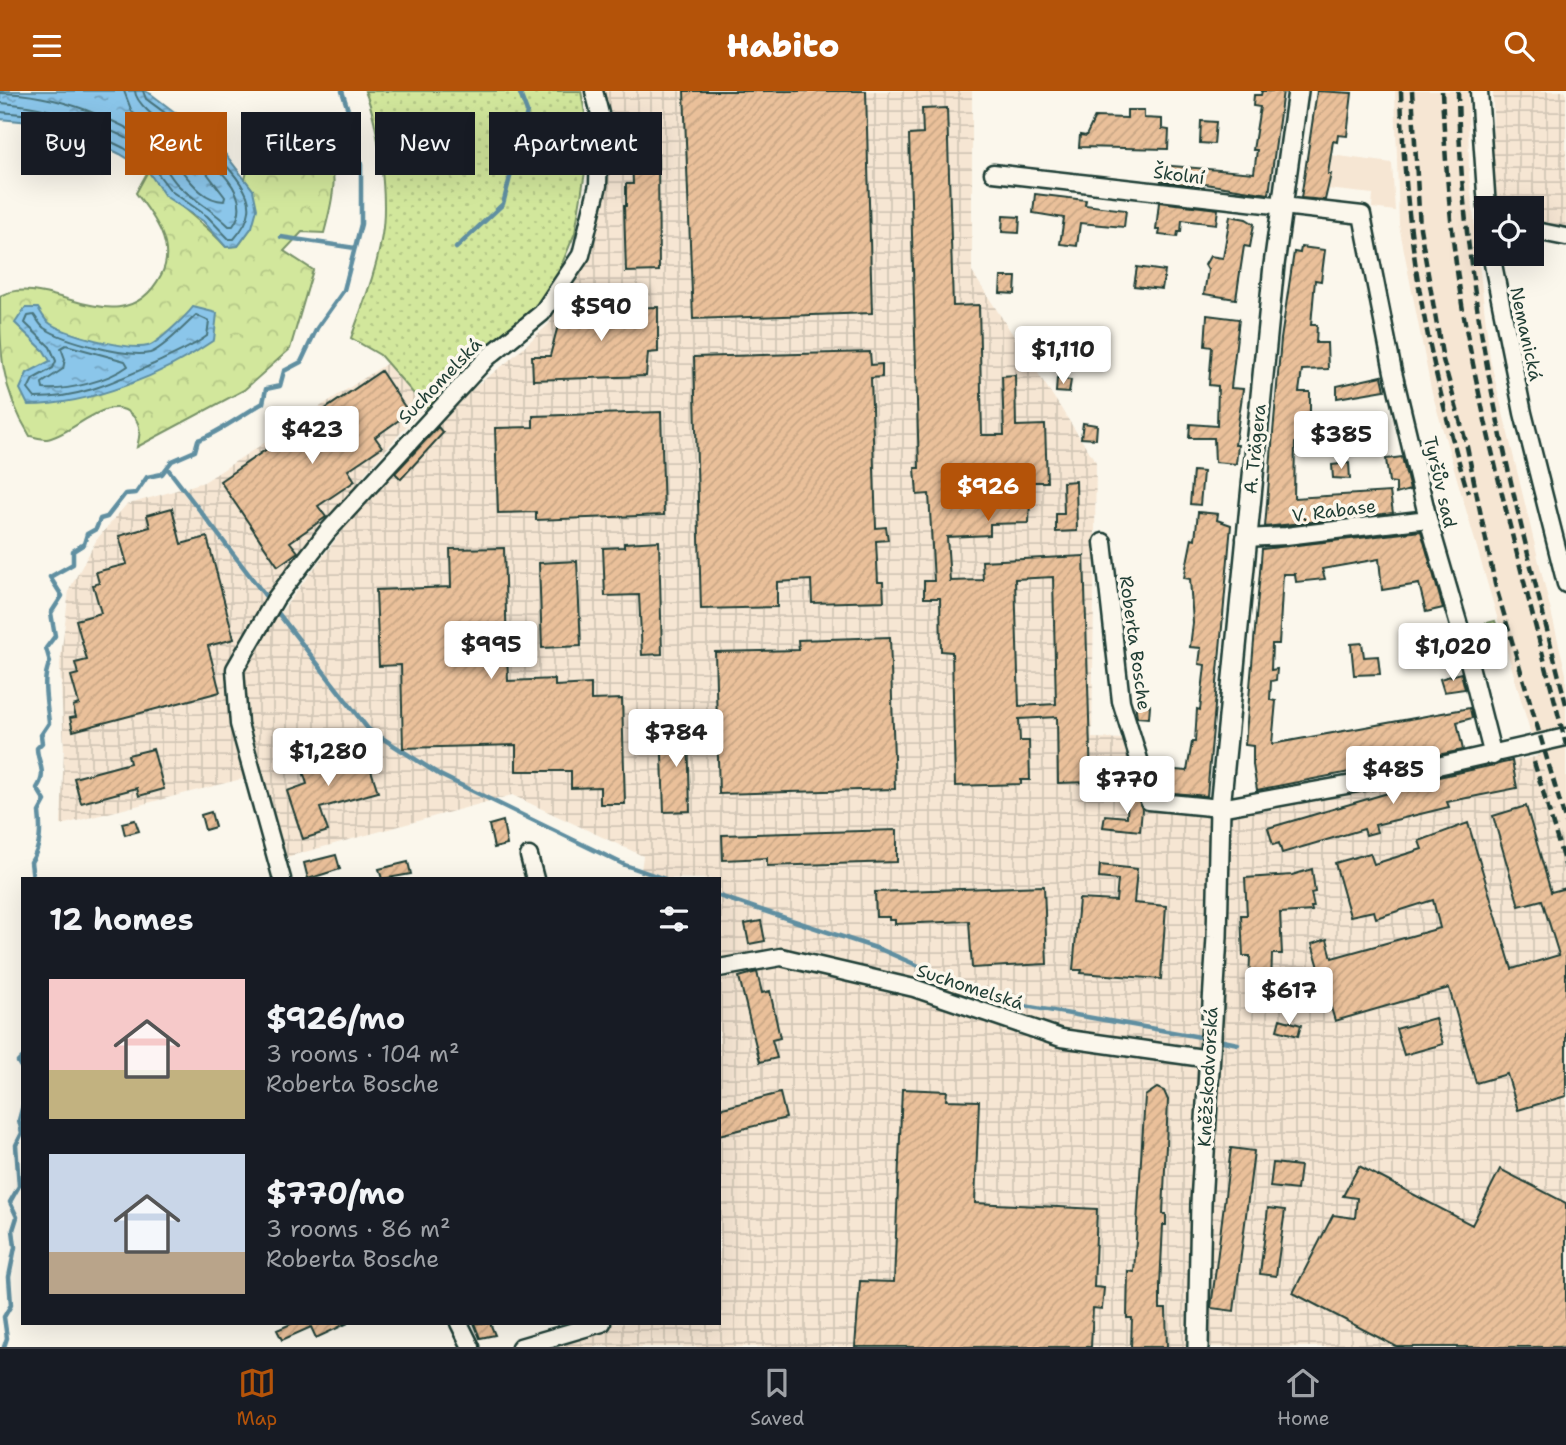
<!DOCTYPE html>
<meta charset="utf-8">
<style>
body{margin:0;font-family:"Shantell Sans",sans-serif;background:#242831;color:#f1f3f6;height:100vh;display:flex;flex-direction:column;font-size:26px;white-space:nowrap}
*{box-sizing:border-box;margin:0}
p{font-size:23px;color:#9ea1a6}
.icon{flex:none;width:38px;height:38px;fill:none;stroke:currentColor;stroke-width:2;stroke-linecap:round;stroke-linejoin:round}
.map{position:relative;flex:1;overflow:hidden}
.drawer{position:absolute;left:21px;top:786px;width:700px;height:448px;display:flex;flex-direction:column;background:#171b24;border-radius:0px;box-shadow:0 7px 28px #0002}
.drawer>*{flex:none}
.banner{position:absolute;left:21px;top:21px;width:700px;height:63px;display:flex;gap:14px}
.tools{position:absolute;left:1474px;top:105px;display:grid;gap:14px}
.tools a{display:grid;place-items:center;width:70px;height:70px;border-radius:0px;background:#171b24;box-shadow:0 7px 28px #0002;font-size:35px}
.price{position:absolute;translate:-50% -60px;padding:0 16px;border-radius:7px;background:#fff;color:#222;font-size:23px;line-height:46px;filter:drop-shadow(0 2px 4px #0008)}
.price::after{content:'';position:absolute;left:50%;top:42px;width:21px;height:16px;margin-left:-10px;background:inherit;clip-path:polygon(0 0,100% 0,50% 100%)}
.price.selected{background:#b45309;color:#fff}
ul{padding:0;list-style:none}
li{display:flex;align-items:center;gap:21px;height:175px;padding:0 28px}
li span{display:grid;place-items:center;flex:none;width:196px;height:140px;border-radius:0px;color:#555}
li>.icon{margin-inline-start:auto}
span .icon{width:84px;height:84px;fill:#fffc;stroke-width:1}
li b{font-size:30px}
h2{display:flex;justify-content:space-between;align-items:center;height:84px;padding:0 28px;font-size:30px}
.tag{padding:0 24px;border-radius:0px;background:#171b24;box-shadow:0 7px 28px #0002;font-size:24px;line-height:63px}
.tag.selected{background:#b45309;color:#fff}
header{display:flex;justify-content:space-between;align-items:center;height:91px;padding:0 28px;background:#b45309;color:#fff;font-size:32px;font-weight:800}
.tab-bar{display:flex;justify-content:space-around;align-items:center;height:98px;border-top:2px solid #363941;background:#171b24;font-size:19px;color:#9ea1a6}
.tab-bar a{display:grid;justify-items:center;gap:4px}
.tab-bar .selected{color:#b45309}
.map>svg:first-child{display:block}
.built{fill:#f6e6d3}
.industrial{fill:url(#industrial-grid)}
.grass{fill:url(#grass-dots);stroke:#789268;stroke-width:2}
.forest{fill:url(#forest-crowns);stroke:#789268;stroke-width:2}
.park{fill:#d2e79c;stroke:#789268;stroke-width:2}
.water{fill:url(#water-ripples);stroke:#608fa1;stroke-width:2}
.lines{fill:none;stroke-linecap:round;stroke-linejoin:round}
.shore{stroke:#4a747d;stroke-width:2}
.stream{stroke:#608fa1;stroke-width:4.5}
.building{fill:url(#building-hatch);stroke:#1f3d34;stroke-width:2;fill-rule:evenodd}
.minor-casing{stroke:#1f3d34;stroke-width:21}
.tertiary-casing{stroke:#1f3d34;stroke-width:24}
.minor{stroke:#fbf7ec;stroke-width:16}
.tertiary{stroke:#fbf7ec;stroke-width:19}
.rail{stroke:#1f3d34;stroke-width:4.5;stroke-dasharray:10 5;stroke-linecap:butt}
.labels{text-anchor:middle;stroke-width:7;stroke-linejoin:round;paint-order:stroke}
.street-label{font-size:18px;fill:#1f3d34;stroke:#fbf7ec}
</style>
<header><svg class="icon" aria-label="menu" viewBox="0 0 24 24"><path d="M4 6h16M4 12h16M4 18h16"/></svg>Habito<svg class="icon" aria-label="search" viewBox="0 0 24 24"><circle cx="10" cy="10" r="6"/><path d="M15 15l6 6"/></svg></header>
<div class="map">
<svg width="1566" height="1256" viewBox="0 0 1566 1256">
<defs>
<pattern id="industrial-grid" width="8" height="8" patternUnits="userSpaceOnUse" patternTransform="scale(1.75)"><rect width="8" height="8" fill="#f6e6d3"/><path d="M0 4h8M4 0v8" fill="none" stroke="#d2c6b6"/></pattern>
<pattern id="grass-dots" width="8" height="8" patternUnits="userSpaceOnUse" patternTransform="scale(1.75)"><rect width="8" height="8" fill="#d2e79c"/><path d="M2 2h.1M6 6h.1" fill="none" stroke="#b4c787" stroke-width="1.8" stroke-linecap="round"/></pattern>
<pattern id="forest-crowns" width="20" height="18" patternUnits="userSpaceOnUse" patternTransform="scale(1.75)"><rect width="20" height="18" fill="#d2e79c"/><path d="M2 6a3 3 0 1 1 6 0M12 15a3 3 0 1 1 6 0" fill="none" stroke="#b4c787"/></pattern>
<pattern id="water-ripples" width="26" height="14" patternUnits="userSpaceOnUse" patternTransform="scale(1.75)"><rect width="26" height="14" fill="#8bc6ea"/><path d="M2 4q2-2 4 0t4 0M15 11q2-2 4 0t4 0" fill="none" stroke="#71a2be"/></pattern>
<pattern id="building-hatch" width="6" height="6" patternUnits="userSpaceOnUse" patternTransform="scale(1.75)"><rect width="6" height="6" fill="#eac09a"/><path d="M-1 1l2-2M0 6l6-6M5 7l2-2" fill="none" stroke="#c8a685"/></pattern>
</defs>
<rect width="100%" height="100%" fill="#fbf7ec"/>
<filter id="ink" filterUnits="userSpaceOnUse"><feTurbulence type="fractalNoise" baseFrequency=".0143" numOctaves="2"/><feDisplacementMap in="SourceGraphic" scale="14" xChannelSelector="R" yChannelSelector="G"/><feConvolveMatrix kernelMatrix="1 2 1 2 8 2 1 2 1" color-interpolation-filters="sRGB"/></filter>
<g filter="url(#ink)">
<path class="built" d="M1395,0H1468L1469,84L1490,268L1566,583V764L1431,298L1399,134Z
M1308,61L1392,72L1395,120L1372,117L1373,103L1327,98L1325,110L1301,107Z"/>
<path class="industrial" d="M602,0H972V181L1096,371L1092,647L1130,648L1146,713L1236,721L1540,665L1566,764V1256H531L587,1232H719V788L640,787L643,765L512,704L283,767L261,683L61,734L64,657L60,573L69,499L97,448L126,414L204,391L395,267L428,311L366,381L284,487L238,578L383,386L460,307L506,272L550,232L599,78Z
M1493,0H1566V151L1531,144V117H1492Z"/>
<path class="grass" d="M365,0H581L586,28V75L575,142L547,208L483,261L428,319L380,264L351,247C363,213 377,179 382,144C388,107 379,34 365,0Z"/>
<path class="forest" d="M322,45C340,80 334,105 324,142L302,141L284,160L313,179L290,258L244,299L137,356C140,344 142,334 133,325C109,299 73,344 47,348C42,348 35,346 30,345C0,296 0,261 0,205C48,179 122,258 161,184C177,155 153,124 136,102L148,80C172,113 199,126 226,156L238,155L252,136L253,99L245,89L250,66C278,73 278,58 300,48C306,45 315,46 322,45Z"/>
<path class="park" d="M1495,530L1504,557L1480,565L1472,536Z"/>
<path class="water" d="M0,0H145L151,3L219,55L253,99L257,118L252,136L238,155L226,156L203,130L165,105L148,80L120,63L85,46L30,31L0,28Z
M193,216L217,222L214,249C164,284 90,314 28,314L20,298L27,282L50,270L44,260L15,232L25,217H38C41,221 44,228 48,231C63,243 129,260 148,255C157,253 187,224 193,216Z"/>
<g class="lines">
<path class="shore" d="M0,2C57,3 114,26 160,57C181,71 195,110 224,110L225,106L200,73L132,21L124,0
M0,12C44,14 128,38 159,70C167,77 171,88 179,95C195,110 213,119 229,135H233C270,84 136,31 135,0
M0,21L32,24L87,39L124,57L152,75L171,100L207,125L229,148H234C241,140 248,131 249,120C255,85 172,27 146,8L143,0
M34,224C37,228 40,234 44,237C64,250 127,267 150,262C161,259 187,233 196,224L209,230L207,245C191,257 172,264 154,273C113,291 81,307 35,307L28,298L33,288L53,277L56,270L50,256L25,232L28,225Z
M66,254L125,270L128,275C108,290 67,300 43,298L42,292L63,278L65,268L61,257Z"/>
<path class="stream" d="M281,146L355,157
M456,157L503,113L527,21L519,0
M168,378L270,511
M275,518L368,638L440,684L625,774L665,788
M33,788L31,771C41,756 41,739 39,721L45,710L37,697C48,681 37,671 37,657L42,652L41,644L49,632C47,612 41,588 50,571L46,557L55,545L51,522L62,505L50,486L73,473V460L84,453L87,443L96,438L100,428L107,426L125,403L136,402L147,386L162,383L172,370L195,360L198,349C215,344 245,322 263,312L266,298L280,295L284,280L301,271L317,237L344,199L361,133V74L356,44L342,0
M719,805L882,859L1002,911L1206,947
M1218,949L1238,953
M23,966L18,971L23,979
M4,1256L7,1247L4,1226L11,1214L9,1186L15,1156L13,1139L17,1126L10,1111L19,1095L16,1054L22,1042L19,1029L23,1014"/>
</g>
<path class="building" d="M684,0H866L872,222L693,228Z
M1262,0H1283L1269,103L1193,91L1192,94L1161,90V74L1254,82L1257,59H1253L1260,16L1253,15L1254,4H1261Z
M1317,0L1352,2L1347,45L1338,44L1337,51L1333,50L1328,83H1331L1325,109L1301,107Z
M947,17L953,215L979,214L982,344H1004L1002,285L1015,284L1016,335L1045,334L1047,391H1031L1029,432L990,433V444L947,446L950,490L983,489L982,470L1084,465L1091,691L1058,692L1057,626L1019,628L1020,650H1029L1030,689H1021V693L955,695L952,561L941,560L940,507H924V490H934L929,403L917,404L915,377H919L909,44L923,43L922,18ZM1053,486L1056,613L1019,615L1015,488Z
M1127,19H1144V27L1162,28V38L1169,39L1168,58L1079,56L1080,44L1086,45L1095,26L1127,27Z
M1201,30L1216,31L1214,53L1200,52Z
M613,34H628V45H613Z
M649,44L650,65L658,64L659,180L626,181L624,115H626V93H633L632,65L621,66V45Z
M1035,103L1086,109L1085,114L1126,119L1124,136L1080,132L1077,155L1060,153L1064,127L1033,122Z
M1159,111L1218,118L1216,133L1182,129L1181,141H1178L1177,146L1159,144L1160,139H1156Z
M1003,125L1020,126L1019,142L1002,141Z
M1230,125L1246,128L1254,133L1250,156L1244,155L1236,208L1204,203L1208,179L1205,174L1210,165L1223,167Z
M1301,156L1325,159L1321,190L1315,189L1311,234H1317L1316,252H1327L1328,278L1302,279L1299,301H1310V328H1304L1303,352H1295L1294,407L1390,401L1393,422L1265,436L1281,248L1294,161L1300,162Z
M1137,176L1165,180L1162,198L1134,195Z
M1001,186H1016L1015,203L1000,202Z
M599,206V210H621V217L658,216V261L648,262L646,285L533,289L532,265H550L557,238L566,231L573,219L586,218L585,207Z
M1207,224L1239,228L1231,297L1243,298L1235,354H1238L1236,373L1215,371L1214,347H1189L1190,333L1217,335L1218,295L1209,294L1212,256L1205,255Z
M870,261L871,274L882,273V286L871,287L876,437L886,436L888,449L876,450L878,491H883L884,510L812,512L811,489L777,491V516L701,518L694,266Z
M381,280L409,322L375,346L382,356L348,379L355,390L318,415L326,426L290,451L298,461L278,475L220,390Z
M1382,285L1385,299L1337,307V295Z
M1057,287L1071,289L1069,302L1056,301Z
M661,321L664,424L536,429V421L498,422L495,337L533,336V325Z
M1083,332L1097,334L1096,348L1081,347Z
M438,336L443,342L401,388L395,382Z
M1402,366L1410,399L1396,403V392L1389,391L1386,368Z
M1349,372L1350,388L1333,387L1332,374Z
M1193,380L1203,381L1200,414L1190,413Z
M1076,390L1077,440L1056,441V423H1064L1063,391Z
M172,417L181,453L207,446L226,517L234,548L208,555L220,601L73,640L70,627L76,626L73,615L79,613L71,585L78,583L75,572L87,569L76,529L101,522L93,494L99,492L96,481L127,473L119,445L150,436L147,424Z
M1198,421L1218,423L1217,429L1231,434L1207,705L1162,701L1163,678L1187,680L1192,651H1195L1197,618L1200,619L1205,574L1199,573L1201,557L1190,556L1193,532L1190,488L1184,487L1192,447L1195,448Z
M1421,440L1443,517L1426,521L1419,493L1382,499L1379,468L1322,478L1325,488L1296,491L1295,483H1283L1279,553H1272L1271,579L1277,578L1276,589L1271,590L1270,609L1276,610L1272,653L1470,617L1472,627L1457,631L1463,659L1257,699L1253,674V655L1245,654L1262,458Z
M659,450L662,563L642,564L639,504L605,505L603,457L624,456V452Z
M504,457L508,590L555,588V595L591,593V609L622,608L625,713H600V696L571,697V680H516V654L403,657L401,574L379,575L376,499L451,496L450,458Z
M577,470L581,555L542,557L539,472Z
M890,546L895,698L719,703L715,561L799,559L798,549Z
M1362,552L1364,566L1378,565L1380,583L1354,584L1351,553Z
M1461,582L1465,598L1444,601L1440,588Z
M1135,612L1150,614L1149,627L1137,626Z
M661,636H688L690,720L664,721Z
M348,655L356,677L369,673L378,701L320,717L328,740L303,748L287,700L307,693L300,671Z
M153,658L164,698L139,705L137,697L81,712L74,687L130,672L128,664Z
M1512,670L1517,697L1447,711L1449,716L1375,734L1377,741L1366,744L1364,738L1282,762L1279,752L1273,754L1268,737L1412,695L1411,692Z
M1128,703H1137L1142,718L1140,740L1103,736L1105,724L1127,726Z
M1526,715L1551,801L1566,797V1005L1518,1019L1507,983L1476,992L1449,897L1335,930L1312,853L1327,848L1332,867L1440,837L1433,809L1376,827L1374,820L1350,825L1335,772L1370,762L1374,773L1422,758L1419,750L1468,732L1512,878L1559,864L1542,809L1519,815L1493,725Z
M211,721L215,736L205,739L201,724Z
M135,729L139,740L125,744L122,732Z
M503,730L507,754L494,757L489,734Z
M897,739V771L767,775V767L723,769L722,744Z
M336,764L340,778L308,788L304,772Z
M408,771L411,783L382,788L379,778Z
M1100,774L1137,778L1134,812L1166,815L1161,888L1081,882L1082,879H1073L1079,808L1116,810L1118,789L1099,787Z
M1312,778L1315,801L1311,802L1314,816H1311L1312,820L1280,822L1282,863H1272L1271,894L1249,893L1250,865H1243L1241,824H1247L1245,787L1292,784Z
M1044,795L1047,873L972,877L969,830L895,833V829H889V826H876L875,801Z
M761,830L765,850L749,853L745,833Z
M757,881L762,902L770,900L780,947L772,949L777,967L760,971L739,886Z
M1435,927L1443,953L1404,964L1396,938Z
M1280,928L1301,934L1298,945L1277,939Z
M1157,997L1164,1000L1168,1009L1163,1123H1166V1134H1163L1160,1195V1218H1166L1167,1256H1131L1132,1227H1127L1128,1180L1134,1181L1145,1005Z
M902,998L947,1000L946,1009L979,1010L975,1112L1097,1118L1094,1196L1104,1197L1102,1218L1093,1217L1091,1256H855L860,1190L894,1191Z
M780,1002L786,1027L719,1044V1018Z
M1231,1057L1254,1060L1234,1220L1211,1217Z
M1273,1072L1300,1075L1297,1099L1270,1096Z
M1359,1075L1472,1134L1500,1078L1566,1112V1256H1397L1293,1202L1333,1124L1355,1127L1357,1107L1343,1105Z
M1268,1117L1285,1119L1276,1185L1260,1183Z
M293,1232H348L316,1247L311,1236L282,1249L277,1239Z
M474,1232H490L495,1244L480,1247Z"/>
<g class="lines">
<defs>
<path id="minor" d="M1479,0L1487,117
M993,82L1362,124L1393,281L1428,428L1465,555L1493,665
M1531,139L1566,146
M1491,163L1523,322L1566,493
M1245,447L1286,445L1428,428
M1103,451L1121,610L1145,688L1149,710L1220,717L1380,688L1566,646
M529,765L535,788
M282,788L239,633L235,578L276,507L327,441L488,266L542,222L581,164L598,94L600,23L594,0
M719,877L781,866L914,897L1061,947L1210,968
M459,1232L471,1256
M520,1256L602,1232"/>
<path id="tertiary" d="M1198,1256L1201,1112L1217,846L1220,717L1274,174L1298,0"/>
</defs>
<use href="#minor" class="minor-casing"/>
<use href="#tertiary" class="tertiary-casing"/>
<use href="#minor" class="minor"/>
<use href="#tertiary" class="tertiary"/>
<path class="rail" d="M1401,0C1405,147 1426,262 1468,402
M1412,0L1420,137L1443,269L1466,351L1495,493L1566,732
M1442,0C1446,87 1453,173 1470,258C1496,391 1533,523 1566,654
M1458,0C1461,210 1514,411 1566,613
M1534,671L1566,777"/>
</g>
</g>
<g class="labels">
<g class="street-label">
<text transform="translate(1179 84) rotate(7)" y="6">Školní</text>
<text transform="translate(1526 243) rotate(78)" y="6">Nemanická</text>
<text transform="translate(440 290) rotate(-46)" y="6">Suchomelská</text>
<text transform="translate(1255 358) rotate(-84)" y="6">A. Trägera</text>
<text transform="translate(1440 391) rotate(77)" y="6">Tyršův sad</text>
<text transform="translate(1334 420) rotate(-7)" y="6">V. Rabase</text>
<text transform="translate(1135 552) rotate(82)" y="6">Roberta Bosche</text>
<text transform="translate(970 896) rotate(18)" y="6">Suchomelská</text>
<text transform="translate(1208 986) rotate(-87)" y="6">Kněžskodvorská</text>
</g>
</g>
</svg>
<div class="tools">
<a><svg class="icon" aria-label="locate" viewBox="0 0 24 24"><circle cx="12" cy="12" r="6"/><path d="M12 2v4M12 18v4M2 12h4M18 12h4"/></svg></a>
</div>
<b class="price" style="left:601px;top:252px">$590</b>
<b class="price" style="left:1063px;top:295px">$1,110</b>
<b class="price" style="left:312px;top:375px">$423</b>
<b class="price" style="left:1341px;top:380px">$385</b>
<b class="price selected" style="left:988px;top:432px">$926</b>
<b class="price" style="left:491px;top:590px">$995</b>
<b class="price" style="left:1453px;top:592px">$1,020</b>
<b class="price" style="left:676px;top:678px">$784</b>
<b class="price" style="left:328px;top:697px">$1,280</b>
<b class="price" style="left:1393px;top:715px">$485</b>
<b class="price" style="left:1127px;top:725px">$770</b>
<b class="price" style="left:1289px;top:936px">$617</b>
<div class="banner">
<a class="tag">Buy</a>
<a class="tag selected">Rent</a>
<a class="tag">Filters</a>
<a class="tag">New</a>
<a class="tag">Apartment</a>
</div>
<section class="drawer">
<h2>12 homes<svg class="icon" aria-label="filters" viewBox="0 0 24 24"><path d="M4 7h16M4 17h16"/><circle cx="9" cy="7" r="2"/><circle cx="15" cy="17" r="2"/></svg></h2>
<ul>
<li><span style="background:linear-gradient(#f6c9c9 65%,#c2b280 0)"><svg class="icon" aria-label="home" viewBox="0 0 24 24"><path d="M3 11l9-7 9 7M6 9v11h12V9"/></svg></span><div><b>$926/mo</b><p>3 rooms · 104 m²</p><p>Roberta Bosche</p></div></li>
<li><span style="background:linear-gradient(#c9d6e8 70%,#b9a48a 0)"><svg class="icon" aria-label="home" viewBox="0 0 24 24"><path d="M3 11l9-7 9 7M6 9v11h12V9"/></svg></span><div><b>$770/mo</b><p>3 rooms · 86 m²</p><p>Roberta Bosche</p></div></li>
</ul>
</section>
</div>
<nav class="tab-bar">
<a class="selected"><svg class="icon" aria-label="map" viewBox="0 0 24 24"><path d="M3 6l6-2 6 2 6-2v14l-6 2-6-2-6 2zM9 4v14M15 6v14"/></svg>Map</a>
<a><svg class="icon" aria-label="saved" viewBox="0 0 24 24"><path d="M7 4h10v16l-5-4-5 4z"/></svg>Saved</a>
<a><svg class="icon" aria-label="home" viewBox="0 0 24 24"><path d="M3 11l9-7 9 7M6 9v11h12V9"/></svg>Home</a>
</nav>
